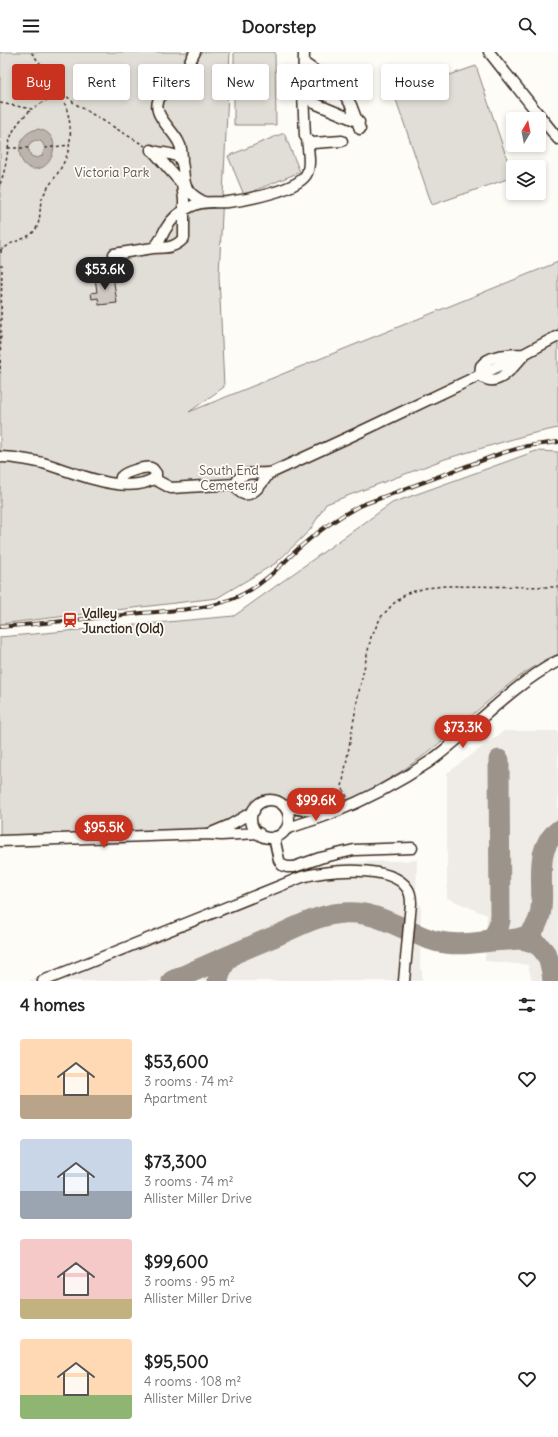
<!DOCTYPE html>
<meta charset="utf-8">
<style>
body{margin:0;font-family:Delius,sans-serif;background:#f2f2f2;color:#222;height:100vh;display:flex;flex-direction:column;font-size:15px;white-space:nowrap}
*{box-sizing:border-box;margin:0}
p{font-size:13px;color:#767676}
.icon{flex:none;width:22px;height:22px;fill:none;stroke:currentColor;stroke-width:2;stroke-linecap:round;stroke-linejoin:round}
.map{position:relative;height:929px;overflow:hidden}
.side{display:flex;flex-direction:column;background:#fff;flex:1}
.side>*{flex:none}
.guide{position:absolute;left:12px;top:12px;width:534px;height:36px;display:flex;gap:8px}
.needle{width:26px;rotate:10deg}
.fabs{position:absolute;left:506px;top:60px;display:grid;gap:8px}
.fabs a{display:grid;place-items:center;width:40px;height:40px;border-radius:4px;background:#fff;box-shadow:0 2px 6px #0003;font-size:20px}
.price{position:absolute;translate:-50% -34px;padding:0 9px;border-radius:14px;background:#c8321e;color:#fff;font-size:13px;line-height:26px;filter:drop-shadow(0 1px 2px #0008)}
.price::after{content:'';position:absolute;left:50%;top:24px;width:12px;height:9px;margin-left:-6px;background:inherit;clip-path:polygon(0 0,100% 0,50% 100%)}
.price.on{background:#222;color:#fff}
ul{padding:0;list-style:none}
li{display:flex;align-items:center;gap:12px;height:100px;padding:0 20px}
li span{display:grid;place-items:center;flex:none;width:112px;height:80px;border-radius:4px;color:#555}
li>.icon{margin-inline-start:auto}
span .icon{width:48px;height:48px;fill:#fffc;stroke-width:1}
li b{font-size:17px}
h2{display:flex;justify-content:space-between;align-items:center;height:48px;padding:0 20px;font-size:17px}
.pill{padding:0 14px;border-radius:4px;background:#fff;box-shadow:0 2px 6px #0003;font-size:14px;line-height:36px}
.pill.on{background:#c8321e;color:#fff}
header{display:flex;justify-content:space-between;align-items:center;height:52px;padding:0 20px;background:#fff;font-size:18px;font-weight:700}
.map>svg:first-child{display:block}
.built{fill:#efece7}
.green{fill:#e1ded7;stroke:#8e847a}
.water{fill:#bbb4ad;stroke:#887d74;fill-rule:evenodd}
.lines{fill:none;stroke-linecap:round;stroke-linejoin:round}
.taxiway{stroke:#9c938a;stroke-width:21}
.building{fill:#cdc8c2;stroke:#3b2a1e}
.minor-casing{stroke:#3b2a1e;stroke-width:13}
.path{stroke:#3b2a1e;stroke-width:1.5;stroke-dasharray:3 3;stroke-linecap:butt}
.minor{stroke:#fdfcf7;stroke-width:10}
.rail-casing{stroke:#3b2a1e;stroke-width:4}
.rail{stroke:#fdfcf7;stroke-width:2.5;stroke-dasharray:8;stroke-linecap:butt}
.labels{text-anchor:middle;stroke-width:3.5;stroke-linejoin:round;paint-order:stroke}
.park-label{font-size:13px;fill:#64574c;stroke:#fdfcf7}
.poi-label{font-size:13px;font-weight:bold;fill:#3b2a1e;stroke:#fdfcf7;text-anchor:start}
</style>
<header><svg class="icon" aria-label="menu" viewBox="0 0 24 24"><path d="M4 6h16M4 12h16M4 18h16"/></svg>Doorstep<svg class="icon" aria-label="search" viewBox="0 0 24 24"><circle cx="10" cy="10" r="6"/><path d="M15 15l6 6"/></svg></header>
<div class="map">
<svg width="558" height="929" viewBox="0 0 558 929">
<rect width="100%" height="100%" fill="#fdfcf7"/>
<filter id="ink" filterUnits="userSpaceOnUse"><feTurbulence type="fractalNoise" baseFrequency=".025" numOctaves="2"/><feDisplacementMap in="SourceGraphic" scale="8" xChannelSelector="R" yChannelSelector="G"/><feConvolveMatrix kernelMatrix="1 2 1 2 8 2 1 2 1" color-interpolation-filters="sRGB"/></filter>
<g filter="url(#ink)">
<path class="built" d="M504,679H558V929H532L528,913L485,909L487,863L447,846V721Z
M417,808L416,851L421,853L420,918H422V929H28L307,817L341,811Z"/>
<path class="green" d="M0,0H230L219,223L224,335L189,360L558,210V376L530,382L445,407L326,452L310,478L276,511L217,546L0,572Z
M234,0H275L276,73H234Z
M476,14L513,125L432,153L394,42Z
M284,81L300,120L244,143L228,104Z
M536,399L558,400V602C510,624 474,664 432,697C416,710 398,722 380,732C357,746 326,758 299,753C288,751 277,744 267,745C258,746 248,758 239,763C228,770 216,774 203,777L0,784V585L234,564L392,451Z"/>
<path class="water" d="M38,77C50,79 56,88 53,100C52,106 48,112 43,115C18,127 8,82 38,77ZM36,88L42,90L45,96L42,104L37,106L31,104L28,96L31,90Z"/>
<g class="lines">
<path class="taxiway" d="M516,887C543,887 551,905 553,929
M483,890C494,887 498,879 500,868L499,708
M172,929C207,913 242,898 278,883C299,874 320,862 344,861C378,858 404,880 435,889C454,894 473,891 492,889C504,888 518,889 528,883C558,859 524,803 558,779
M218,929C220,917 225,908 235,901"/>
</g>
<path class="building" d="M113,224L117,251L99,253L98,246L92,247L91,241L97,240L95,226Z"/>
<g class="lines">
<defs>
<path id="minor" d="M304,0L303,42L305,84L310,90L313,91L342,89
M489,0L558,87
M304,11L340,36L351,53L360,77
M303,42L314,51L359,70
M151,98C159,102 171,100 178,105C187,112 180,130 189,139C193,144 199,147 204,150
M153,99L182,132L184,148V186C175,196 166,196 153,196
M182,109C182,103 182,96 179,91C172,75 147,61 162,42L177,35L195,0
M114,202L153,196C160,191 161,185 165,178C171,167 180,159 192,154C204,148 215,151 228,150C246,148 300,138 307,121C311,112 308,98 307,87
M525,302C514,313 498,339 480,323L481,314C491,301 510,303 525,302Z
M0,405C14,405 29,408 43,411C71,419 129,446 156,425V421C154,419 154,417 151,416C145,414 125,420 121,425L120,431
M269,421C263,431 246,455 236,434C238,415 261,424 273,420L362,379L520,304L558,284
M154,427L171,436L236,432
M251 767a19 19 0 1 1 38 0a19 19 0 1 1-38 0Z
M283,753C300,759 315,760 333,757
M287,777C301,771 315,768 330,762C365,748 398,731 429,710C473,678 509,635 558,609
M211,781L230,773L254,759
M274,785L279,808L282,813L287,815H294L320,806L354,798L412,796
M0,789L207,782L221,783L259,781
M43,929L302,825C326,818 391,812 407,836C410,840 411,846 411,851L404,929"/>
</defs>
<use href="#minor" class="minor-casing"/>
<path class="path" d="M0,51L32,57L55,43L59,37L74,51L145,94
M8,96H28
M45,96L69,93
M0,132C13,99 0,84 32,57
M0,198C4,197 7,194 10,192C23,186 37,184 39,168C41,160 39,152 43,144C49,132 58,123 64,110C75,87 71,60 58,37C51,24 40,12 31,0
M1,198V203
M0,214H2L0,321
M347,745L342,735L358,644L371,585L381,565L393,552L407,541L426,536L445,534L558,535"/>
<use href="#minor" class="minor"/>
<defs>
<path id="rail" d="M0,575C47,571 95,566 142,561C176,558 213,558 243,542C265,531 282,512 299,496C318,479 337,466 359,454L502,401L527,394L558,390"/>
</defs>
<use href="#rail" class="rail-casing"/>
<use href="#rail" class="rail"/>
</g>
</g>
<defs>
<symbol id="station-bare" viewBox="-9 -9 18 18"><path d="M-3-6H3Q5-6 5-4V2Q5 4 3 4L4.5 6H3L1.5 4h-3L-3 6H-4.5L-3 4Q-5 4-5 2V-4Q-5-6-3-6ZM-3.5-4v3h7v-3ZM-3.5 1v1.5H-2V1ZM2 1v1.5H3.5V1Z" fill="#c8321e" stroke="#fdfcf7" stroke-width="2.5" paint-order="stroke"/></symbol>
</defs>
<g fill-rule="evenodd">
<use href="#station-bare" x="59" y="557" width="22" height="22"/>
</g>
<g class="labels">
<g class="park-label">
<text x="112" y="125">Victoria Park</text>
<text x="229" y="423">South End<tspan x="229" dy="15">Cemetery</tspan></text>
</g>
<g class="poi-label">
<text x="82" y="566">Valley<tspan x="82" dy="15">Junction (Old)</tspan></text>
</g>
</g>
</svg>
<div class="fabs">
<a><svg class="needle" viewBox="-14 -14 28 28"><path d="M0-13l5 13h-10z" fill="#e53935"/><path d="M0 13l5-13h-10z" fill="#767676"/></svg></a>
<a><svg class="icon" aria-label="layers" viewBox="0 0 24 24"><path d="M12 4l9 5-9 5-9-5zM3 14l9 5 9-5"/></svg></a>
</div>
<b class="price on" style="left:105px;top:239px">$53.6K</b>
<b class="price" style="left:463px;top:697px">$73.3K</b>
<b class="price" style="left:316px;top:770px">$99.6K</b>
<b class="price" style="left:104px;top:797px">$95.5K</b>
<div class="guide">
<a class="pill on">Buy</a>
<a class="pill">Rent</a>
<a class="pill">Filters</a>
<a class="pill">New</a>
<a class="pill">Apartment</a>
<a class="pill">House</a>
</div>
</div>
<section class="side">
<h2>4 homes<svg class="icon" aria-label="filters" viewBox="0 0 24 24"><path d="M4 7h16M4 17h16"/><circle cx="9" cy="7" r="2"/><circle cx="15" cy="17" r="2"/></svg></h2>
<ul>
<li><span style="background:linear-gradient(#ffd9b3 70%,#b9a48a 0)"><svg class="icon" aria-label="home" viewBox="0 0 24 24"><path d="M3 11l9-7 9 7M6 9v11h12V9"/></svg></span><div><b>$53,600</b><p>3 rooms · 74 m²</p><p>Apartment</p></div><svg class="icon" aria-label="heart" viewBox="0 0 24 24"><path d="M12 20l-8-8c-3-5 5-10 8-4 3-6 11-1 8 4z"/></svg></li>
<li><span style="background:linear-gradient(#c9d6e8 65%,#9aa5b1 0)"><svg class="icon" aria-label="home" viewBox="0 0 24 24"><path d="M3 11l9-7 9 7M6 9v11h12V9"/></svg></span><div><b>$73,300</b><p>3 rooms · 74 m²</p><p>Allister Miller Drive</p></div><svg class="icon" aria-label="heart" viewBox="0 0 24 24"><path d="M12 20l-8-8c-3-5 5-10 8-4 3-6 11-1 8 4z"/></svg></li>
<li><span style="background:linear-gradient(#f6c9c9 75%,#c2b280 0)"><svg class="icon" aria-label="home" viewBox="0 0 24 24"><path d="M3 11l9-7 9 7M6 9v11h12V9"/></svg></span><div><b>$99,600</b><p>3 rooms · 95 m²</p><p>Allister Miller Drive</p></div><svg class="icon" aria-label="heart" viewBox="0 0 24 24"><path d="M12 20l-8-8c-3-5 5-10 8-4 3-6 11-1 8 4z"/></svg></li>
<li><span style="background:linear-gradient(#ffd9b3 70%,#8fb573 0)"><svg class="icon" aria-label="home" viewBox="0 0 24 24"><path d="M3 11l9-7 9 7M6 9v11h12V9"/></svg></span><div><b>$95,500</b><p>4 rooms · 108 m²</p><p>Allister Miller Drive</p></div><svg class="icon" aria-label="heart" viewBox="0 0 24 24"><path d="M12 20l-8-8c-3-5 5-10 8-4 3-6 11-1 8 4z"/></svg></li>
</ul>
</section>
